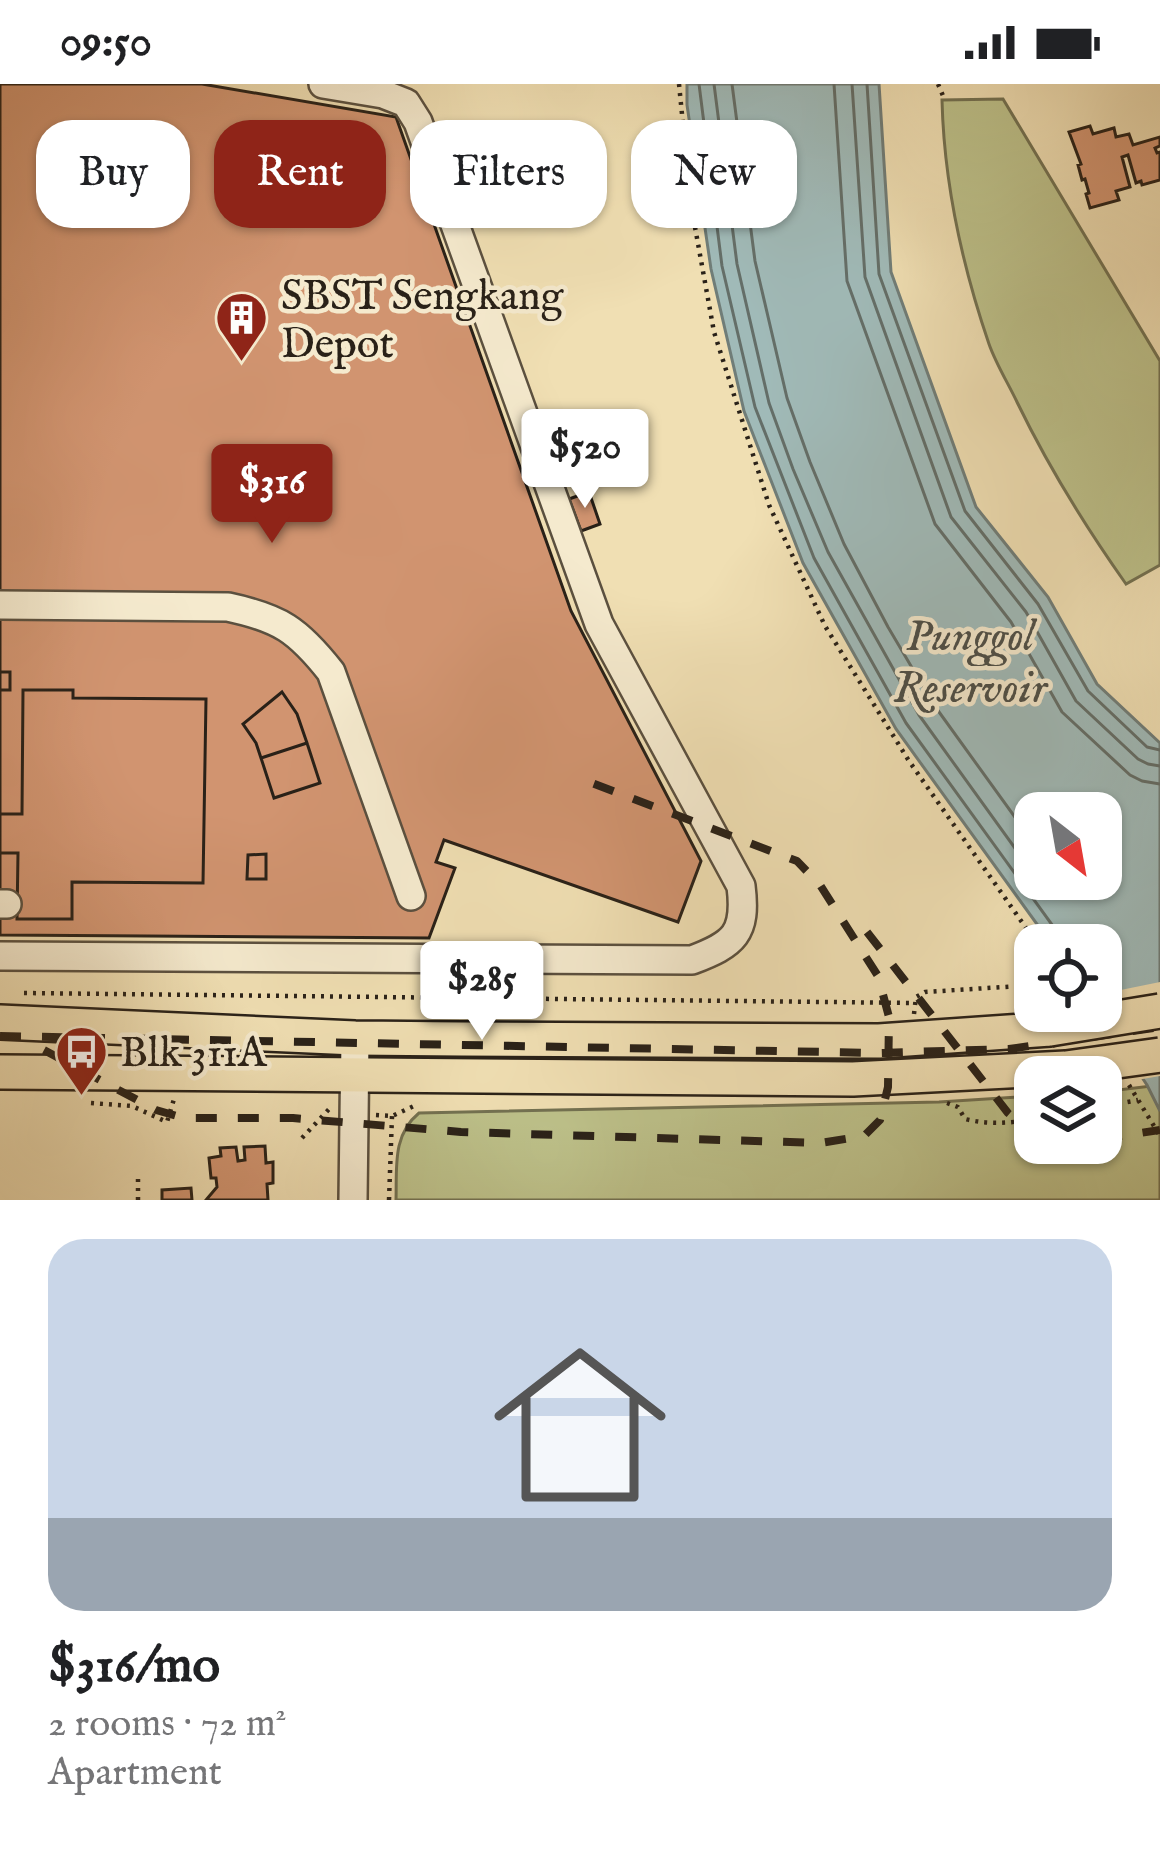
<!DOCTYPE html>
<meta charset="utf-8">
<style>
body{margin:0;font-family:"IM FELL English",serif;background:#f6f6f6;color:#202124;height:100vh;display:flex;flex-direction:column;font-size:45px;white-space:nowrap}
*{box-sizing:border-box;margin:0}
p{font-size:39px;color:#757577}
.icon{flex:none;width:66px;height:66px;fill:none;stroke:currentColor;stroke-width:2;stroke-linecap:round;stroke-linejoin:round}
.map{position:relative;height:1116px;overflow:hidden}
.drawer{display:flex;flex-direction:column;background:#fff;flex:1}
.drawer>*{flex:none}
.guide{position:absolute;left:36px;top:36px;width:1089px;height:108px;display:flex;gap:24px}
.needle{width:78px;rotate:149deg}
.buttons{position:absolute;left:1014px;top:708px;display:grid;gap:24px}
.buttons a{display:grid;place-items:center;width:108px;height:108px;border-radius:24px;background:#fff;box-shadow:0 3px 9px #0004;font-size:60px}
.price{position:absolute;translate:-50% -102px;padding:0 27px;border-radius:12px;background:#fff;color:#222;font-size:39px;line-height:78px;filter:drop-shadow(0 3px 6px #0008)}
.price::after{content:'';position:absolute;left:50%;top:72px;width:36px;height:27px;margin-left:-18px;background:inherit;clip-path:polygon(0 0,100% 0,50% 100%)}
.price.selected{background:#8f2418;color:#fff}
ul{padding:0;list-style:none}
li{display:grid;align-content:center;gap:24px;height:636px;padding:0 48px}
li+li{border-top:3px solid #e0e0e0}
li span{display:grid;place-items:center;height:372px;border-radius:36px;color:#555}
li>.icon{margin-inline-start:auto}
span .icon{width:216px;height:216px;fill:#fffc;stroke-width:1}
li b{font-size:51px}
.tag{padding:0 42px;border-radius:36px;background:#fff;box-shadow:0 3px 9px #0004;font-size:42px;line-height:108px}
.tag.selected{background:#8f2418;color:#fff}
.status{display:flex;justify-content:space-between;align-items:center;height:84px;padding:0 60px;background:#fff;direction:ltr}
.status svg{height:33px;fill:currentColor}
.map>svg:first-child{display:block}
.green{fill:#bdc18a;stroke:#737151;stroke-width:3}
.water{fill:#a0bab8;stroke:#707d78;stroke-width:3;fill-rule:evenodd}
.pier{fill:#f0dfb3}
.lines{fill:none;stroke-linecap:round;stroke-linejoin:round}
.shore{stroke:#646e68;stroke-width:3}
.building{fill:#d19470;stroke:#292118;stroke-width:3}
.minor-casing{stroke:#5b503f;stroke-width:32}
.major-casing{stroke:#292118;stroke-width:38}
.path{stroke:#292118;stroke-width:4.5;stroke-dasharray:3 6;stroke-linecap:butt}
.minor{stroke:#f5eace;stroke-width:27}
.major{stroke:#f0dfb3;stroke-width:33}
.rail{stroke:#292118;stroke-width:8;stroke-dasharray:21 21;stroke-linecap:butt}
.major-bridge-casing{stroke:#292118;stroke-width:38;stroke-linecap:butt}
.major-bridge{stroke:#f0dfb3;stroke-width:33}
.labels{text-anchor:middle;stroke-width:9;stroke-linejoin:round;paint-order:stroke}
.poi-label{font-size:42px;fill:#292118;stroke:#f5eace;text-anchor:start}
.water-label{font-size:45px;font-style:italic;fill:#4d4f48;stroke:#f5eace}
</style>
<div class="status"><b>09:50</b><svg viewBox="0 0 49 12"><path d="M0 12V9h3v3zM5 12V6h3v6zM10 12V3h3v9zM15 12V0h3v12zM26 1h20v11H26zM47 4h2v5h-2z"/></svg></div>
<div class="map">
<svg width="1160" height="1116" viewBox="0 0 1160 1116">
<rect width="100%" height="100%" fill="#f0dfb3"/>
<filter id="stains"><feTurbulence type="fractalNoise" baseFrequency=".00167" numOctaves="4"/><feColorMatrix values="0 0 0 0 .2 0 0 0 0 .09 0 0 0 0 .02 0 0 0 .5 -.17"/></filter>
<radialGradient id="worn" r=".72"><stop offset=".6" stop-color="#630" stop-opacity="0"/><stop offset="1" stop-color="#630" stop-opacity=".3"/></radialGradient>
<path class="green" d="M1003,15L1160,277V481L1126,500C1085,442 1048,382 1017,318C1008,299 996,280 989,260C962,181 944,99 942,16Z
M1160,1001V1116H396C397,1084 392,1051 419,1029L939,1018L1035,1012V1059H1101V1008Z"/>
<path class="water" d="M687,0H879L891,188L976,423L1048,513L1097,600L1160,659V1027L1147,1001L1098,927H1101V861H1052L896,645L803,479L744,327L711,185L687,21ZM1035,729H1101V795H1035Z"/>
<path class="pier" d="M1160,898V992L1137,996L1092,929L1101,927V910Z"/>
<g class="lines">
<path class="shore" d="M699,0L722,182L755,323L814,474L906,639L1058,849L1061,861
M714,0L737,180L769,319L793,385L828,468L919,631L1035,792
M732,0L755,177L787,314L810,378L844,460L888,543L934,621L1035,761
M834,0L847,197L935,440L1011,538L1062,628L1130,691L1142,697L1160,700
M852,0L865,193L951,433L1026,528L1076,617L1138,675L1148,680L1160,682
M867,0L879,190L965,427L1038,520L1088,607L1147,663L1160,666"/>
</g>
<path class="building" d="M0,0H202L396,33L571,527L701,777L678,838L444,756L436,778L455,784L429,854L0,851Z
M1090,42L1093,50L1114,44L1116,53L1129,50L1133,61L1160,53V62L1155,64L1157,69L1160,68V96L1142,101L1141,97L1136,99L1128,71L1122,73L1130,103L1116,107L1119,116L1090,124L1086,110L1089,109L1085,95L1082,96L1078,81L1081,80L1069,48Z
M589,408L600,440L581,447L569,415Z
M0,588H10V606H0Z
M23,606H73V614L206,615L203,799L72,798V835H17L18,769H0V730H22Z
M282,608L297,630L307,659L261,674L256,659L243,640Z
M307,659L320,699L274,714L261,674Z
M266,770V795H247L248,771Z
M265,1062L266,1079L273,1078V1099L267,1100L268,1116H206L217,1103L216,1094H211L209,1074L221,1072L220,1064L236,1063L238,1077L245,1076L244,1063Z
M191,1104L192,1116H162V1106Z"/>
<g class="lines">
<defs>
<path id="minor" d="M0,521L228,523C280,534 298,546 331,588L411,812
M0,820H7
M0,872L692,876C734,860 747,850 741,802L599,540L418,38L406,19L383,10L323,0
M353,1116L355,954"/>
<path id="major" d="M0,938L355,954L462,955L879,957L1050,945
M0,988L853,995L1066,984"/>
</defs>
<use href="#minor" class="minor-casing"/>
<use href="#major" class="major-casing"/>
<path class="path" d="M679,0L691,121L714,248L769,421L825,542L909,677L1038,861
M938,0L944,14
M24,909L915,919
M914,930L916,913L925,908L1035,901
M1129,1001L1160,1052
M91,1019L132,1022L167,1038L174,1015
M947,1019L958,1023L965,1035C989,1041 1011,1039 1035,1035
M1101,1023L1138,1016
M376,1031L392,1032L416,1021
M302,1054L331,1023
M138,1116V1089
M389,1116L392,1032"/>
<use href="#minor" class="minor"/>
<use href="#major" class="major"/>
<path class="rail" d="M867,848L1008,1029L1035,1051
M0,952L878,969L1009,965L1160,943
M44,966L156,1026L184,1034H293L461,1048L820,1059L864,1052L880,1036L888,1003L889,933L878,892L820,801L797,777L584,696
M1101,1055L1160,1046
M1060,1059H1067"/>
<defs>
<path id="major-bridge" d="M1050,945L1160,927
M1066,984L1160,971"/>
</defs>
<use href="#major-bridge" class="major-bridge-casing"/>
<use href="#major-bridge" class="major-bridge"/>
</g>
<defs>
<symbol id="building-pin" viewBox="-11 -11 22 30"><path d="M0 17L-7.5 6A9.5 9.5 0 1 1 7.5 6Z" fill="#8f2418" stroke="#f5eace"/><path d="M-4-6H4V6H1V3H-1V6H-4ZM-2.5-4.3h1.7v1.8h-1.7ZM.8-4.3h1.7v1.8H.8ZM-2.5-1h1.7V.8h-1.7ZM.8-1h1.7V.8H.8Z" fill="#fff"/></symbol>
<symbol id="bus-pin" viewBox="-11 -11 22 30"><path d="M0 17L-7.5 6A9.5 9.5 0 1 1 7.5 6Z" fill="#8f2418" stroke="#f5eace"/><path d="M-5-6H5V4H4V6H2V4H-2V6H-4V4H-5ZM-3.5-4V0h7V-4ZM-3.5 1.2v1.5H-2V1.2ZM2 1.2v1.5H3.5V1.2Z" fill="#fff"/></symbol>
</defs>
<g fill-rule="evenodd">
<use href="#building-pin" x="212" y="204" width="59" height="81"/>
<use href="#bus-pin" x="52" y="938" width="59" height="81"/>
</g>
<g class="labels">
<g class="poi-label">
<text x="281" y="225">SBST Sengkang<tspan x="281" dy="48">Depot</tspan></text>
<text x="120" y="982">Blk 311A</text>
</g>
<g class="water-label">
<text x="970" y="566">Punggol<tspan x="970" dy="52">Reservoir</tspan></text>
</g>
</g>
<rect width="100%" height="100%" filter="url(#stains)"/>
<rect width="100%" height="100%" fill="url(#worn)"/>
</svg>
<div class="buttons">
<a><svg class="needle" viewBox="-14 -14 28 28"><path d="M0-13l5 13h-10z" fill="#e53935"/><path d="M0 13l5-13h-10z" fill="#757577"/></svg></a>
<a><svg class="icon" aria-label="locate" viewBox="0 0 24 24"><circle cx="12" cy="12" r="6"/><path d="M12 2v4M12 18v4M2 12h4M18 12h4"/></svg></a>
<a><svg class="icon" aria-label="layers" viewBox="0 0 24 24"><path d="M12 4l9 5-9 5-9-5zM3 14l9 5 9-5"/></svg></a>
</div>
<b class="price" style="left:585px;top:427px">$520</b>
<b class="price selected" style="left:272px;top:462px">$316</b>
<b class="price" style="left:482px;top:959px">$285</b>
<div class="guide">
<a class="tag">Buy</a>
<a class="tag selected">Rent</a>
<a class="tag">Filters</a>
<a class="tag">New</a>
</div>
</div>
<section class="drawer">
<ul>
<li><span style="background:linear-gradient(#c9d6e8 75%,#9aa5b1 0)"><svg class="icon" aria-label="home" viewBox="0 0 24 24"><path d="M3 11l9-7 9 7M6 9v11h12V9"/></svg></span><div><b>$316/mo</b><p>2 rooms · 72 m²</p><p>Apartment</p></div></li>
</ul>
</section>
